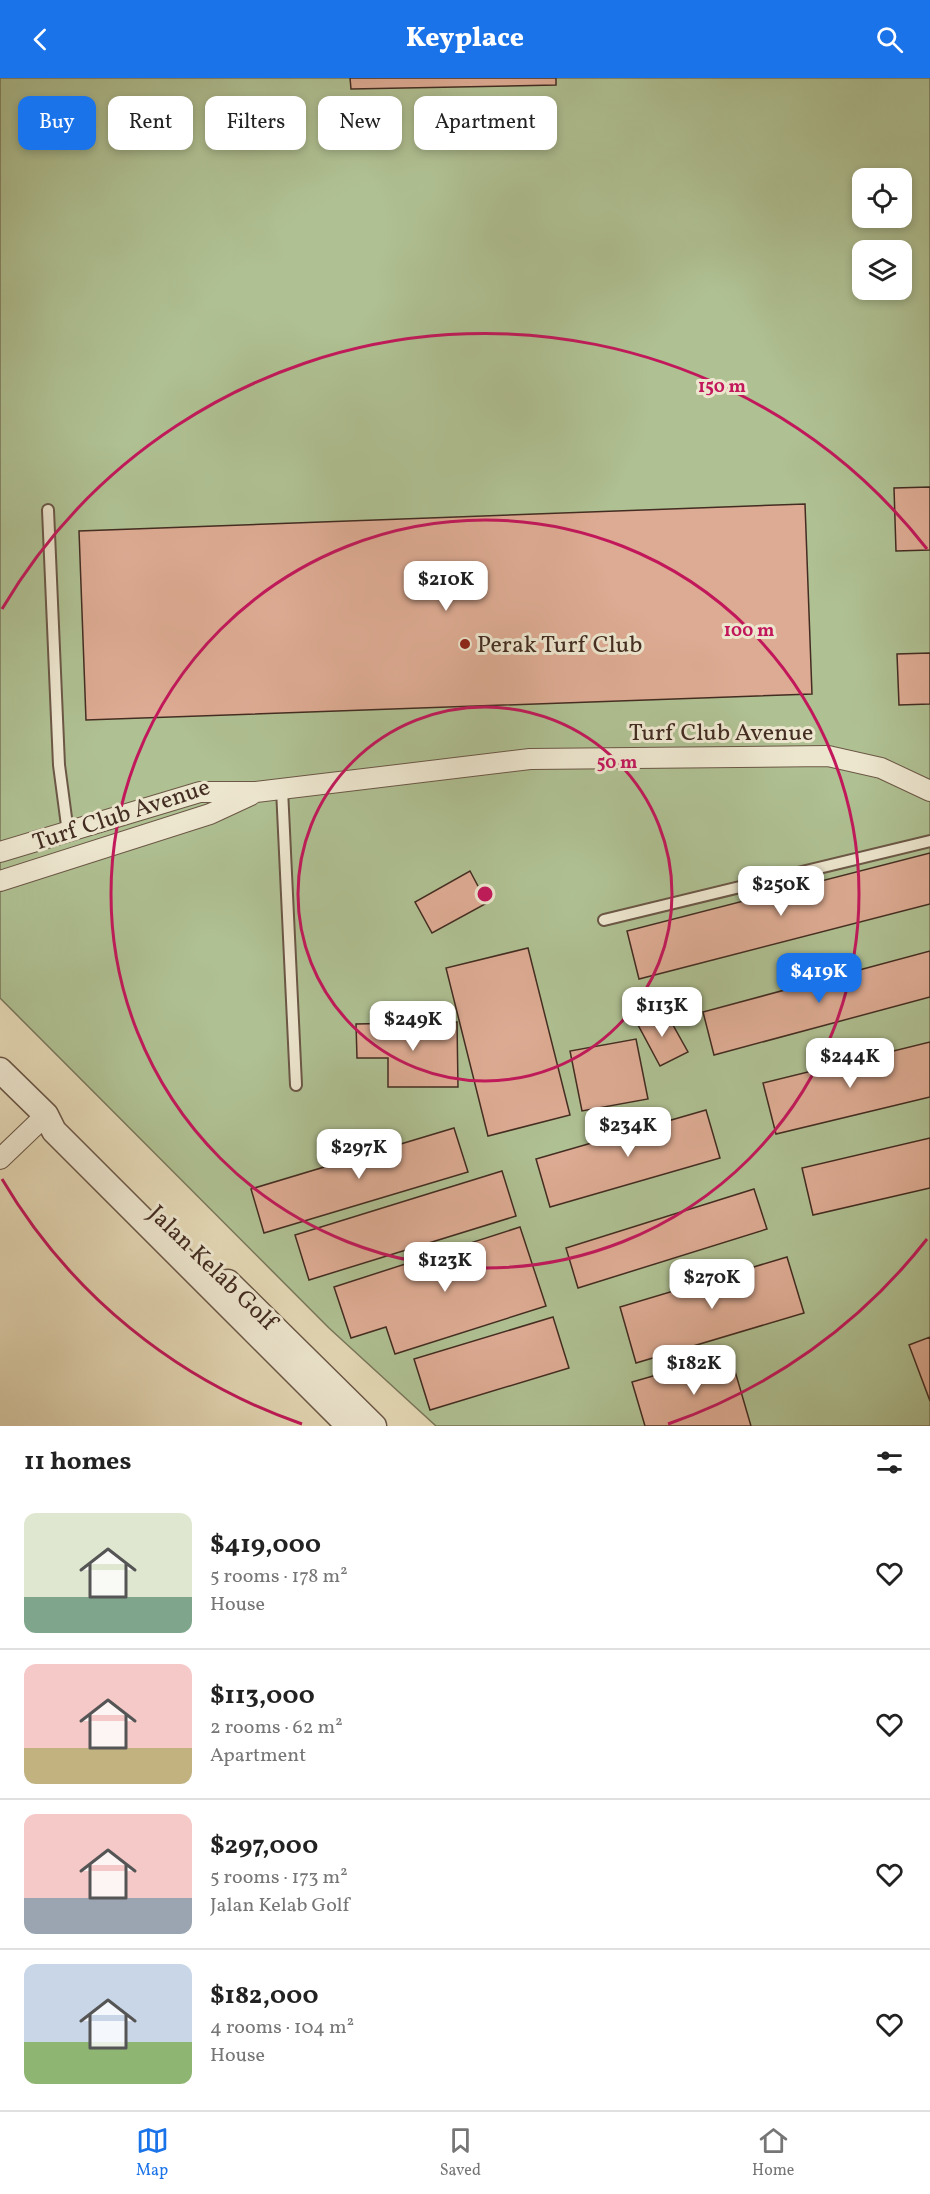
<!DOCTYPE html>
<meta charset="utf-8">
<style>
body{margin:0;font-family:Vollkorn,serif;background:#f2f2f2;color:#222;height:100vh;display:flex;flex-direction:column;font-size:22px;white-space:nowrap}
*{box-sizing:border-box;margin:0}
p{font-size:20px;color:#767676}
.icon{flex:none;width:33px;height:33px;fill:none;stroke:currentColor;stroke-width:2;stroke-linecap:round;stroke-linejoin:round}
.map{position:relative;height:1348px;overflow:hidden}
.details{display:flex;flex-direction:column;background:#fff;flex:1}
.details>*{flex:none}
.hud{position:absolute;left:18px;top:18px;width:600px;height:54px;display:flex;gap:12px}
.controls{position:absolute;left:852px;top:90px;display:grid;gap:12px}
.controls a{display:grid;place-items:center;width:60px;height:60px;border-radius:12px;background:#fff;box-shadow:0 3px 9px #0003;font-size:30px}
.price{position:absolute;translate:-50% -51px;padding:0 14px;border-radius:12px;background:#fff;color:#222;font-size:20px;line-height:39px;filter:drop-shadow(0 2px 3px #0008)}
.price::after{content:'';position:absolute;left:50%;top:36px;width:18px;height:14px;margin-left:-9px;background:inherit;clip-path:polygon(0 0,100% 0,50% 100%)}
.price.selected{background:#1a73e8;color:#fff}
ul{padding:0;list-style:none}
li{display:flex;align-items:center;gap:18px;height:150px;padding:0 24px}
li+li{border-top:2px solid #e0e0e0}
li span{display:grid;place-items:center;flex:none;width:168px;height:120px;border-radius:12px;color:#555}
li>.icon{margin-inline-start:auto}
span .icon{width:72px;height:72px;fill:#fffc;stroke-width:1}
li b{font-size:26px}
h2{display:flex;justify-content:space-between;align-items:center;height:72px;padding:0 24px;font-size:26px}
.tag{padding:0 21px;border-radius:12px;background:#fff;box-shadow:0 3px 9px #0003;font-size:21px;line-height:54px}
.tag.selected{background:#1a73e8;color:#fff}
header{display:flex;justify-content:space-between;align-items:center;height:78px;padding:0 24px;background:#1a73e8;color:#fff;font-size:27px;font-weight:800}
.menu{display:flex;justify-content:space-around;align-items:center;height:84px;border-top:2px solid #e0e0e0;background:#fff;font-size:16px;color:#767676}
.menu a{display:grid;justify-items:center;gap:3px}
.menu .selected{color:#1a73e8}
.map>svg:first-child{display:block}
.green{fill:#afc092;stroke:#79765a;stroke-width:1.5;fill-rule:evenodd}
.building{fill:#ddab93;stroke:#432c21;stroke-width:1.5}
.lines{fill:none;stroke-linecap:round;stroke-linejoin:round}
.service-casing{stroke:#6b5746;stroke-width:14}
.minor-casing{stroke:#6b5746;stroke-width:22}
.tertiary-casing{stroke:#6b5746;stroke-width:27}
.service{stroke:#ede6cf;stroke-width:10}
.minor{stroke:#ede6cf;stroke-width:20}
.tertiary{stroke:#ede6cf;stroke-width:24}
.ring{fill:none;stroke:#c2185b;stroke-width:3}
.poi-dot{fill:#8f2418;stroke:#ede6cf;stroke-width:2}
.labels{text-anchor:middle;stroke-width:6;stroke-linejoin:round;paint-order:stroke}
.poi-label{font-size:24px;fill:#432c21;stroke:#ede6cf;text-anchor:start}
.street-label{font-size:24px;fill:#432c21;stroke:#ede6cf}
.centre{fill:#c2185b;stroke:#ede6cf;stroke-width:3}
.ring-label{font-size:18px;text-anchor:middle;font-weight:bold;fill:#c2185b;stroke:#ede6cf;stroke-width:6;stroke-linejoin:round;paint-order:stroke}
</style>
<header><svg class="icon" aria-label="back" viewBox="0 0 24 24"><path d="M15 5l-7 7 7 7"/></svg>Keyplace<svg class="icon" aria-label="search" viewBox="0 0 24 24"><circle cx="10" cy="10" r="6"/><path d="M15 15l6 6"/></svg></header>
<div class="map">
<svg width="930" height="1348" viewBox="0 0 930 1348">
<rect width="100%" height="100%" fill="#e4d8b5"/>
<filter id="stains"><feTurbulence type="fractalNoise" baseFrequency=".00333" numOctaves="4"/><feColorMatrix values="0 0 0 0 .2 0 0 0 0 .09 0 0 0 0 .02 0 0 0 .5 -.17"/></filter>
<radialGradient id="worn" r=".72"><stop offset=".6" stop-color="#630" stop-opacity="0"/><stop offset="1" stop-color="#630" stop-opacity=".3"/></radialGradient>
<path class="green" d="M0,0H930V1348H436L329,1250L0,920ZM862,100H902V140H862ZM862,172H902V212H862Z"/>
<path class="building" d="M350,0H556V7L351,11Z
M930,409V472L896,473L894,410Z
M805,426L812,616L86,642L79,453Z
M930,575V626L899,627L897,576Z
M930,775V826L639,901L627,853Z
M470,793L487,825L432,855L415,824Z
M528,870L570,1037L488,1058L446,890Z
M930,873V919L714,977L703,934Z
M664,931L688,974L660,988L637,945Z
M457,944L458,1009H388V980H357L356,946Z
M636,961L648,1021L582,1033L570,973Z
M930,964V1019L776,1056L763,1005Z
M706,1032L720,1080L550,1129L536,1081Z
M454,1050L468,1094L264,1155L251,1111Z
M930,1060V1110L813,1137L802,1090Z
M502,1093L516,1138L309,1202L295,1157Z
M754,1111L767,1151L578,1210L566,1170Z
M520,1149L546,1228L395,1276L386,1249L351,1260L334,1209Z
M787,1179L804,1235L636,1285L620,1229Z
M553,1239L569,1290L430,1332L414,1281Z
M930,1259V1323L909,1267Z
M730,1276L751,1348H645L632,1304Z"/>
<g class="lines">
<defs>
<path id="service" d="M48,432L59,687L68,755
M282,711L296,1007
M604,842L930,763"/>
<path id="minor" d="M0,774L200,714H256L530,681L828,678L881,690L930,713
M0,803L210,736L251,717
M0,1081L46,1037"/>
<path id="tertiary" d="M0,992L46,1037L54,1053L349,1348
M228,1204L374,1348"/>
</defs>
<use href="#service" class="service-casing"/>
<use href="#minor" class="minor-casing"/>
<use href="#tertiary" class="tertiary-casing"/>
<use href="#service" class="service"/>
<use href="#minor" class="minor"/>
<use href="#tertiary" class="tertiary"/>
</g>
<g class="ring">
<circle cx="485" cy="816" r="187"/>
<circle cx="485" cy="816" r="374"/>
<path d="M927 1161A561 561 0 0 1 668 1346M302 1346A561 561 0 0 1 2 1101M2 531A561 561 0 0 1 927 471"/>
</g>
<circle class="poi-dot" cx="465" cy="566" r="6"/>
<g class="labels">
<g class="poi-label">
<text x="477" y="574">Perak Turf Club</text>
</g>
<g class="street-label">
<text x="721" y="662">Turf Club Avenue</text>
<text transform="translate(121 736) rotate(-18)" y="8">Turf Club Avenue</text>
<text transform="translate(213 1189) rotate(44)" y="8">Jalan Kelab Golf</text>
</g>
</g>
<circle cx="485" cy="816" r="9" class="centre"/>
<g class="ring-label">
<text x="722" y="314">150 m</text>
<text x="749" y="558">100 m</text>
<text x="617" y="690">50 m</text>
</g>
<rect width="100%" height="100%" filter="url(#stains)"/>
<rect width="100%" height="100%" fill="url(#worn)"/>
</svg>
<div class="controls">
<a><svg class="icon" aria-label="locate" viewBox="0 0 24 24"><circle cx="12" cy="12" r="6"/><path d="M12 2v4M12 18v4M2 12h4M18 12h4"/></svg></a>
<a><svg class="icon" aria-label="layers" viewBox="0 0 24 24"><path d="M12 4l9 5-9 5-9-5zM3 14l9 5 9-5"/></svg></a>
</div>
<b class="price" style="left:446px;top:534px">$210K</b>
<b class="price" style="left:781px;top:839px">$250K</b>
<b class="price selected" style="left:819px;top:926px">$419K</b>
<b class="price" style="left:662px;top:960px">$113K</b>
<b class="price" style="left:413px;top:974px">$249K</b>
<b class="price" style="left:850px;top:1011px">$244K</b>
<b class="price" style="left:628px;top:1080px">$234K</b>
<b class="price" style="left:359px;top:1102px">$297K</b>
<b class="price" style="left:445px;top:1215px">$123K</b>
<b class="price" style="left:712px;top:1232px">$270K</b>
<b class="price" style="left:694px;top:1318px">$182K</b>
<div class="hud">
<a class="tag selected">Buy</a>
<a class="tag">Rent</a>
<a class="tag">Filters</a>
<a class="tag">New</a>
<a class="tag">Apartment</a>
</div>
</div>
<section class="details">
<h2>11 homes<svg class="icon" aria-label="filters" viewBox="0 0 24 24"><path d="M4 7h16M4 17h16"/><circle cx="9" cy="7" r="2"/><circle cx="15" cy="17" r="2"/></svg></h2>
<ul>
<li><span style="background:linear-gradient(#dfe7d0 70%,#7fa58c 0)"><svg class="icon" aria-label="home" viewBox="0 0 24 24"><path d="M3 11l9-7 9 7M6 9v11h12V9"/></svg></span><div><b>$419,000</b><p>5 rooms · 178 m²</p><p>House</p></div><svg class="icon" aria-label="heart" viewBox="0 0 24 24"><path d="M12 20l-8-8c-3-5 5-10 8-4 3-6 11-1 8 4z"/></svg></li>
<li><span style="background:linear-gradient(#f6c9c9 70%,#c2b280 0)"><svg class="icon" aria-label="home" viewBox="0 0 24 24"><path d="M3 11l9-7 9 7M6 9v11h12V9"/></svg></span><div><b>$113,000</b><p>2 rooms · 62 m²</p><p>Apartment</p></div><svg class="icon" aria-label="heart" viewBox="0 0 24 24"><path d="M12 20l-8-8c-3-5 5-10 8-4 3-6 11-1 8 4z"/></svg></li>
<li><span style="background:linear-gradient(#f6c9c9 70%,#9aa5b1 0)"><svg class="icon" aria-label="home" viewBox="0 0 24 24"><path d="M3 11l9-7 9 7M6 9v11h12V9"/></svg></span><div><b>$297,000</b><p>5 rooms · 173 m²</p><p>Jalan Kelab Golf</p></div><svg class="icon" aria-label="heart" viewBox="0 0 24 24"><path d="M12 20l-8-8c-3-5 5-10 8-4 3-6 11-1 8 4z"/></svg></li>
<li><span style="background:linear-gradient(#c9d6e8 65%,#8fb573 0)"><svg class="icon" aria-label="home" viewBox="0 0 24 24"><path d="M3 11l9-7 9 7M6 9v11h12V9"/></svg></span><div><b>$182,000</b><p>4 rooms · 104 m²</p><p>House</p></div><svg class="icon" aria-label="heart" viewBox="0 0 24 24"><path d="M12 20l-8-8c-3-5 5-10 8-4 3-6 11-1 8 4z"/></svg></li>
</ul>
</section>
<nav class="menu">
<a class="selected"><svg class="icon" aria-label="map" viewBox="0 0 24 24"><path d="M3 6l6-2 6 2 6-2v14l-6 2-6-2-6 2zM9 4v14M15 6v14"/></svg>Map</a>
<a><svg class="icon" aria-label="saved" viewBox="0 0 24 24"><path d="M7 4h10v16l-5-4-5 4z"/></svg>Saved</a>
<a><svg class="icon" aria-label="home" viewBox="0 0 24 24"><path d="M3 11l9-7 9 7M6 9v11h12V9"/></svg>Home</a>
</nav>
